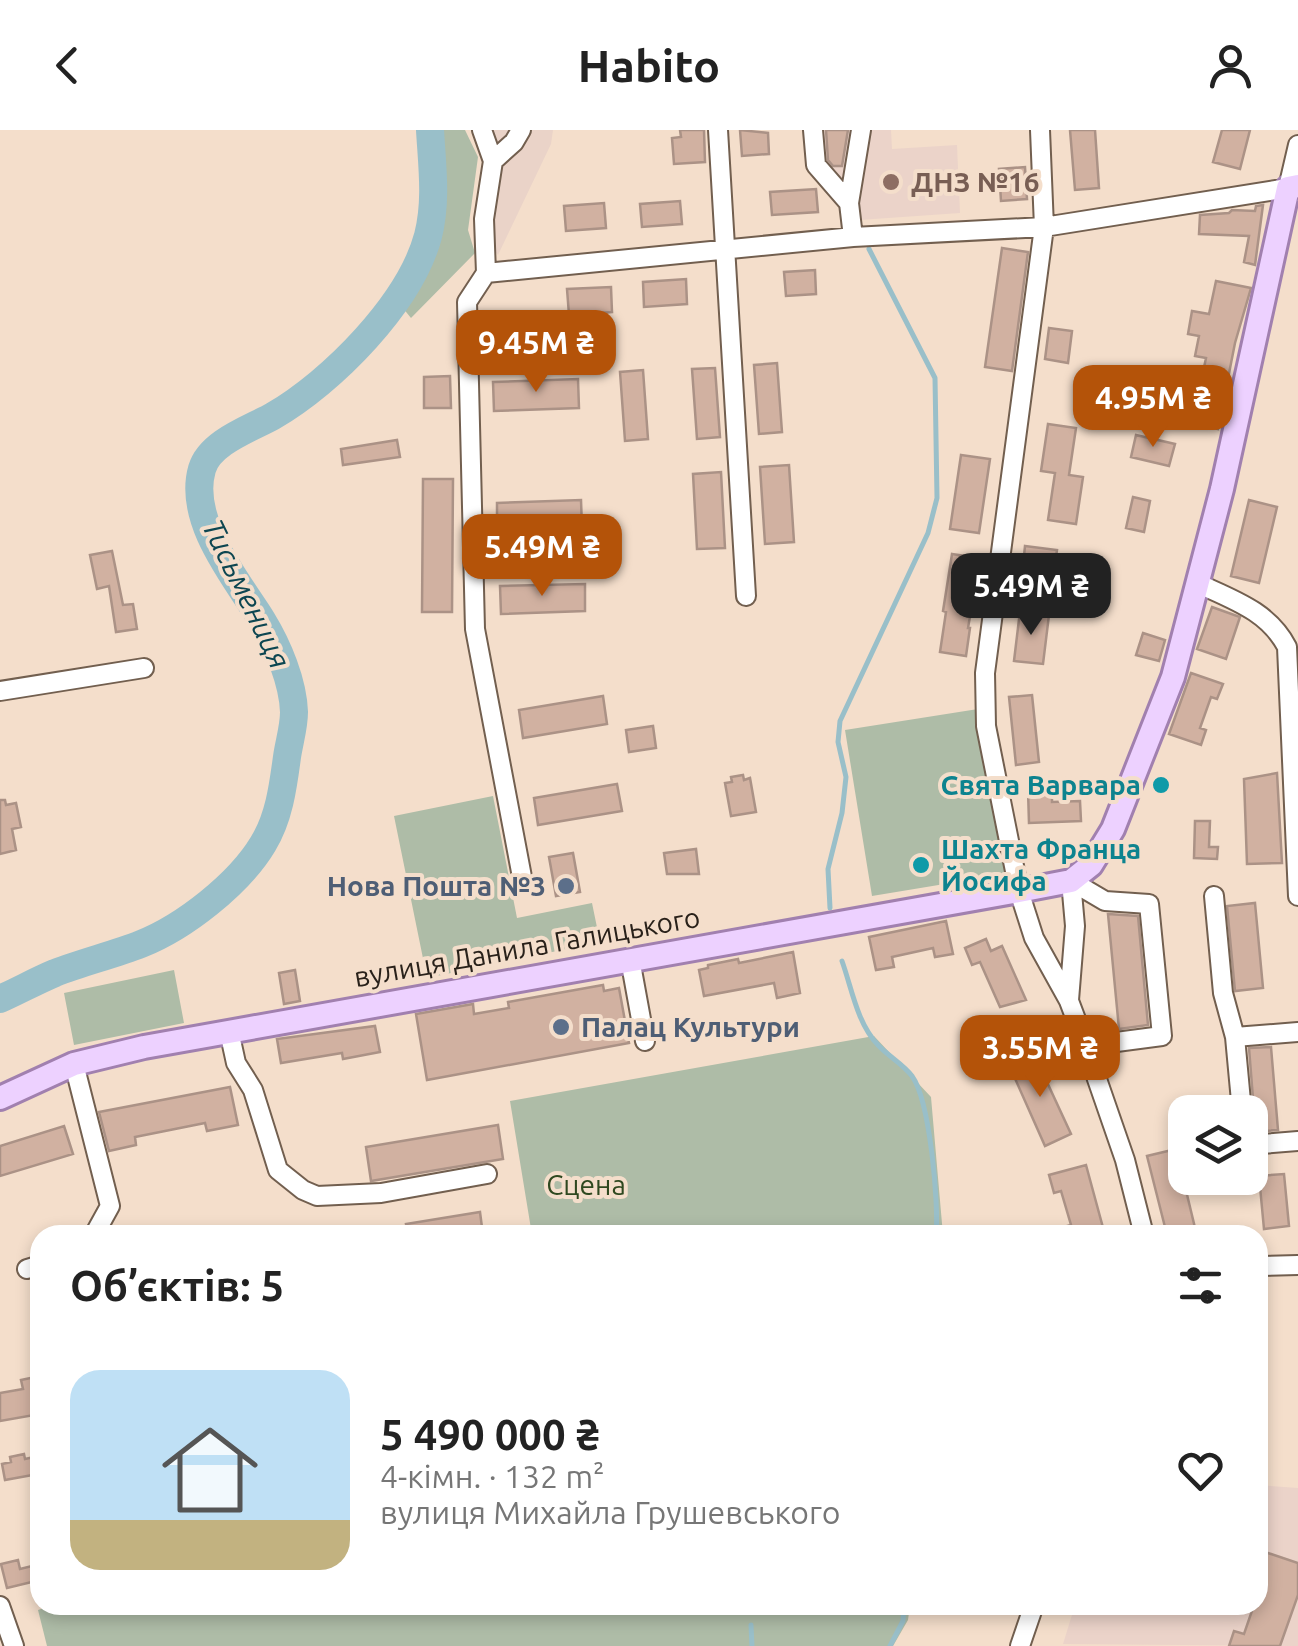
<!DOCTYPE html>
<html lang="uk">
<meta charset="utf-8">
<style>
body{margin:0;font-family:Ubuntu,sans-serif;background:#f6f6f6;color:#222;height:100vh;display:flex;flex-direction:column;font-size:38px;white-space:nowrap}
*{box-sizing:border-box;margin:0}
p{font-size:32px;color:#767676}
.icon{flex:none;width:55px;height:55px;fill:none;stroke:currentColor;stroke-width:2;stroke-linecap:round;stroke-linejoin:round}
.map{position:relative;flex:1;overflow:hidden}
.panel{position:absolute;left:30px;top:1095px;width:1238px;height:390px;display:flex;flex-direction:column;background:#fff;border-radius:30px;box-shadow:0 5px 15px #0003}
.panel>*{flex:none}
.controls{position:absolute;left:1168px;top:965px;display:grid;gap:20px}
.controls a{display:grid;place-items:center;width:100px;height:100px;border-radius:20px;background:#fff;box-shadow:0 5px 15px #0003;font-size:50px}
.price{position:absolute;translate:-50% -85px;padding:0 22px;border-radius:20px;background:#b45309;color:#fff;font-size:32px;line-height:65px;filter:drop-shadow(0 2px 5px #0008)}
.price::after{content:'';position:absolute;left:50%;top:60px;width:30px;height:22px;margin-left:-15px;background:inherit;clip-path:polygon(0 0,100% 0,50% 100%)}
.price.current{background:#222;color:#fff}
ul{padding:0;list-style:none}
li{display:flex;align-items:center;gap:30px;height:250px;padding:0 40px}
li span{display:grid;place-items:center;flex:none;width:280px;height:200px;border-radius:30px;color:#555}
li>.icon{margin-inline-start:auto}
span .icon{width:120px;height:120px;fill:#fffc;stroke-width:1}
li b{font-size:42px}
h2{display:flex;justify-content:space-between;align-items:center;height:120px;padding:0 40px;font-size:42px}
header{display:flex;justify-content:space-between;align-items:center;height:130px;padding:0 40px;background:#fff;font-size:45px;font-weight:700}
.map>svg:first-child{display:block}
.industrial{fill:#ead3c8}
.education{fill:#ebd3c9}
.green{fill:#aebca7}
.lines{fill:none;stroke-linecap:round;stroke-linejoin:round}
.stream{stroke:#99bfc9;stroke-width:5}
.river{stroke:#99bfc9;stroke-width:28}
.building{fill:#d1b1a1;stroke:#ab9286;stroke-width:2.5}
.minor-casing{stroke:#725f4f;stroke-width:22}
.major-casing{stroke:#a180af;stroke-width:28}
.minor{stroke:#fff;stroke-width:18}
.major{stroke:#edd1ff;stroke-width:22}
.education-dot{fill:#8d6e63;stroke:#f4decb;stroke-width:4}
.culture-dot{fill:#0f9aa8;stroke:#f4decb;stroke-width:4}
.service-dot{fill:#5c6f8a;stroke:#f4decb;stroke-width:4}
.labels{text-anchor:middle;stroke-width:8;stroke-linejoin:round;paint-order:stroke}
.education-label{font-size:28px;font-weight:bold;fill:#785e54;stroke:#f4decb;text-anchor:start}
.culture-label{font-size:28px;font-weight:bold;fill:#0d838f;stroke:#f4decb;text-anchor:end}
.service-label{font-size:28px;font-weight:bold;fill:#4e5e75;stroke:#f4decb;text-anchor:end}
.street-label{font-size:28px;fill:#29211a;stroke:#f4decb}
.park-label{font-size:28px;fill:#2e481f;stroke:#f4decb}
.water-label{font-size:30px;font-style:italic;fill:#0d4651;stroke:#f4decb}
</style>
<header><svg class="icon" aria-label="back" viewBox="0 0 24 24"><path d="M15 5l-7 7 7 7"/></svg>Habito<svg class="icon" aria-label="person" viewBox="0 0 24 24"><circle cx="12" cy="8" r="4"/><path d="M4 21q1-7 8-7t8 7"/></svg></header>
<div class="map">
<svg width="1298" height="1516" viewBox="0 0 1298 1516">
<rect width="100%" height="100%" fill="#f4decb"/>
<path class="industrial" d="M473,0H553L551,14L498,125L474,96L485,28Z"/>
<path class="education" d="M806,0H891L892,19L957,15L960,83L845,91L839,70Z
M1258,1355L1298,1358V1516L1063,1514L1075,1475H1258Z"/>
<path class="green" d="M442,0H465L478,27L468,100L475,123L411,188L402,177L439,116L446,66Z
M978,579L1005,744L872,766L845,600Z
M493,666L517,788L592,773L600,812L427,848L394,686Z
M174,840L184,893L74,915L64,863Z
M874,906L931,967L943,1105H532L510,971Z
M53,1475H910L908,1490L893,1516H47L38,1480Z"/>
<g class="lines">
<path class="stream" d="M830,778L828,739L842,683L846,647L838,612L840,591L928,403L937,368L935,248L869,119
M842,831C852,859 857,893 878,915C888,926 903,934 912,946C930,971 939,1074 936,1105
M751,1495L752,1516
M890,1516L903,1491L904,1475"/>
<path class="river" d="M0,869C18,861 36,851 55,843C83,832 113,825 141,814C184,797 239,754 263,714C279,688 283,657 287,627C289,613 294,597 294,582C293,552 278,516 262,490C237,450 187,391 202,339C210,312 250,299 273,286C332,252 410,173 428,106C437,71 432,35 430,0"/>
</g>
<path class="building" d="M680,0H704L705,32L674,34L672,8L681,7Z
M740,0L768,3L769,24L742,26Z
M826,0H848L842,36H833L828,30Z
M1070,0H1095L1099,58L1075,60Z
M1222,0H1250L1240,39L1213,32Z
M1025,37L1027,69L1001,71L999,39Z
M816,59L818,82L772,85L770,62Z
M680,71L682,94L642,97L640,74Z
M604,73L606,98L566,101L564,76Z
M1263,75L1255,135L1244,132L1249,106L1199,104L1200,85L1229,83L1232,80L1255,81L1256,76Z
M1002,118L1028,122L1012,241L985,237Z
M815,140L816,164L786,166L784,142Z
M686,149L687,174L644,177L643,152Z
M1216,151L1251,158L1235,213L1218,299L1192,294L1206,228L1195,226L1199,206L1188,204L1192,181L1209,184Z
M611,157L612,182L569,185L567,159Z
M1049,198L1072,201L1068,233L1045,229Z
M777,233L782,302L759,304L754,235Z
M715,238L720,307L697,309L692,239Z
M643,240L648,309L625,311L620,242Z
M1101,243L1130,248L1126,272L1097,267Z
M450,246L451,278H424V247Z
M578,249L579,278L494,281L493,252Z
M1048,294L1076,298L1069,345L1083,347L1076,394L1048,390L1055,343L1041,341Z
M1136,305L1175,314L1169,336L1131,327Z
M397,310L400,327L343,335L341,319Z
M961,325L990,329L979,403L950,399Z
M789,335L794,412L765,414L760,337Z
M721,342L725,418L697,419L693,344Z
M423,349H453L452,482H422Z
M1133,367L1150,371L1144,402L1126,398Z
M581,370L582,398L497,400V373Z
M1249,370L1277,377L1259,453L1231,446Z
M1025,416L1057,420L1054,440L1023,436Z
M112,421L123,475L133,474L137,499L116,502L109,456L97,459L90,425Z
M952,424L980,428L968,498H970L966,526L940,522L946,482L943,481Z
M585,454V481L501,484L500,456Z
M1212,477L1240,487L1226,529L1197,519Z
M1020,481L1049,485L1043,534L1014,531Z
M1143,503L1165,510L1159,531L1136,525Z
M1191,543L1223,554L1217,569L1211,567L1200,598L1206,600L1201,615L1169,604Z
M1032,565L1039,632L1016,635L1009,567Z
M603,566L607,594L523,608L519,580Z
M653,596L656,618L629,622L626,600Z
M1277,643L1282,733L1247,734L1244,649Z
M743,645L744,650L750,648L756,682L731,686L725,653L732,652L731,647Z
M617,654L622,681L538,695L534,668Z
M1028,660H1052V672L1080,671L1081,691L1029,693Z
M0,670H5L6,675L16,673L21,697L12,699L16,720L0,724Z
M1195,691H1210L1209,717H1218L1217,729L1194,728Z
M696,719L699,744H667L664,723Z
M573,723L580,762L556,766L549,727Z
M1255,773L1263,858L1235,861L1227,776Z
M1108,784L1138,786L1148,895L1119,899Z
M946,791L953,824L935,827L933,818L892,827L894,837L876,840L869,807Z
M986,809L991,821L1002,816L1026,870L1000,877L980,832L972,835L965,818Z
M793,822L800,863L777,868L774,853L704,866L699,840L708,838V835L738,829L739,833Z
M295,840L300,871L284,874L279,843Z
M603,855L604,861L619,858L629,913L427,950L416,884L473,874L474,884L509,878L508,872Z
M375,896L380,922L343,929L342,923L281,933L277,909Z
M1271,917L1278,1000L1250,1002L1254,981L1249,918Z
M1034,924L1071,1004L1045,1016L1009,935Z
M230,957L238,995L207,1001L205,993L135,1007L136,1015L109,1021L99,982Z
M498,995L503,1029L371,1051L366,1017Z
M64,996L73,1024L0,1046V1016Z
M1176,1019L1196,1102L1167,1105L1147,1026Z
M1086,1035L1105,1105H1049V1101L1071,1095L1061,1061L1054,1063L1049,1045Z
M1284,1044L1289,1096L1264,1099L1259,1046Z
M480,1082L483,1105H408L406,1094Z
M40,1246V1284L0,1291V1263L23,1259L21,1250Z
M24,1324L25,1329L34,1327L38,1344L5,1350L2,1334L11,1332L10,1327Z
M1262,1421L1298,1433V1465L1280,1516H1229L1234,1501L1244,1504L1254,1475H1258V1433Z
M18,1430L20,1439L40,1434V1450L7,1458L1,1434Z"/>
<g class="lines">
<defs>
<path id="minor" d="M482,0L493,31
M718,0L746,466
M813,0L816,35L849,73
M1040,0L1044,97L985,543L986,596L1019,761L1034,808L1069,871L1080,900L1125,1030L1144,1105
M853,107L849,73L861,0
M486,143L853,107L1044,97L1288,58L1298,15
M486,143L467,172L475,499L522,747
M486,143L484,89L493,31L514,12L521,0
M1199,454C1234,470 1269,482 1287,517L1298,766
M0,561L144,538
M1071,751L1105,771L1149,774L1162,906L1086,916
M1214,766L1223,863L1235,907
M630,829L645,911
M1069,870L1075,796L1071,751
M229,901L236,933L253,960L278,1040L303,1060L317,1066L381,1063L487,1044
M74,934L110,1076L94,1105
M1242,982L1235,907L1298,902
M1250,1015L1298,1011
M1258,1136L1298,1135
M27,1139L40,1135
M0,1476L14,1516
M1020,1516L1034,1475"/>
<path id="major" d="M0,968L74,934L144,917L1019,761L1071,751L1091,735L1113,699L1173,547L1222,359L1288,58L1298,56"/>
</defs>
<use href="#minor" class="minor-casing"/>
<use href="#major" class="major-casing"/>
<use href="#minor" class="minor"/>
<use href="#major" class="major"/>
</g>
<circle class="education-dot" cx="891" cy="52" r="10"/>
<g class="culture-dot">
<circle cx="1161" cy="655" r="10"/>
<circle cx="921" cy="735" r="10"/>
</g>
<g class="service-dot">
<circle cx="566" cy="756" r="10"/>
<circle cx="561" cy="897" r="10"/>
</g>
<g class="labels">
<g class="education-label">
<text x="911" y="62">ДНЗ №16</text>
</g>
<g class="culture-label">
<text x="1141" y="665">Свята Варвара</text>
<text x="941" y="729" text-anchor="start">Шахта Франца<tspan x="941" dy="32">Йосифа</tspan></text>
</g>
<g class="service-label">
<text x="546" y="766">Нова Пошта №3</text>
<text x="581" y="907" text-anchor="start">Палац Культури</text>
</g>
<g class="street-label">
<text transform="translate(527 817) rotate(-10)" y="10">вулиця Данила Галицького</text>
</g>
<g class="park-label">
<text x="586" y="1065">Сцена</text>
</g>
<g class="water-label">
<text transform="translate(246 464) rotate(64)" y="10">Тисьмениця</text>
</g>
</g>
</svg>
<div class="controls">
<a><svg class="icon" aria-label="layers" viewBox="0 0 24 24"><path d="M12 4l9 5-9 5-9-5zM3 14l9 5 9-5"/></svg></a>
</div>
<b class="price" style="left:536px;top:265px">9.45M ₴</b>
<b class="price" style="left:1153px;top:320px">4.95M ₴</b>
<b class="price" style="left:542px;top:469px">5.49M ₴</b>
<b class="price current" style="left:1031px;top:508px">5.49M ₴</b>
<b class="price" style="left:1040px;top:970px">3.55M ₴</b>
<section class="panel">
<h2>Об’єктів: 5<svg class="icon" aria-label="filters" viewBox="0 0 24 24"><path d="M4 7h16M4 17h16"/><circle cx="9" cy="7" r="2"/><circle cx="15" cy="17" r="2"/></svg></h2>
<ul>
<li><span style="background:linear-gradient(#bfe0f5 75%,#c2b280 0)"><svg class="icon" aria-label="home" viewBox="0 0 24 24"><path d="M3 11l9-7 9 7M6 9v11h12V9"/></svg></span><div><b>5 490 000 ₴</b><p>4-кімн. · 132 m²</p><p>вулиця Михайла Грушевського</p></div><svg class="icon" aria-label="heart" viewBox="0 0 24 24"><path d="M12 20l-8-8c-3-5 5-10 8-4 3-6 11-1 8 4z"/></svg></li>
</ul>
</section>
</div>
